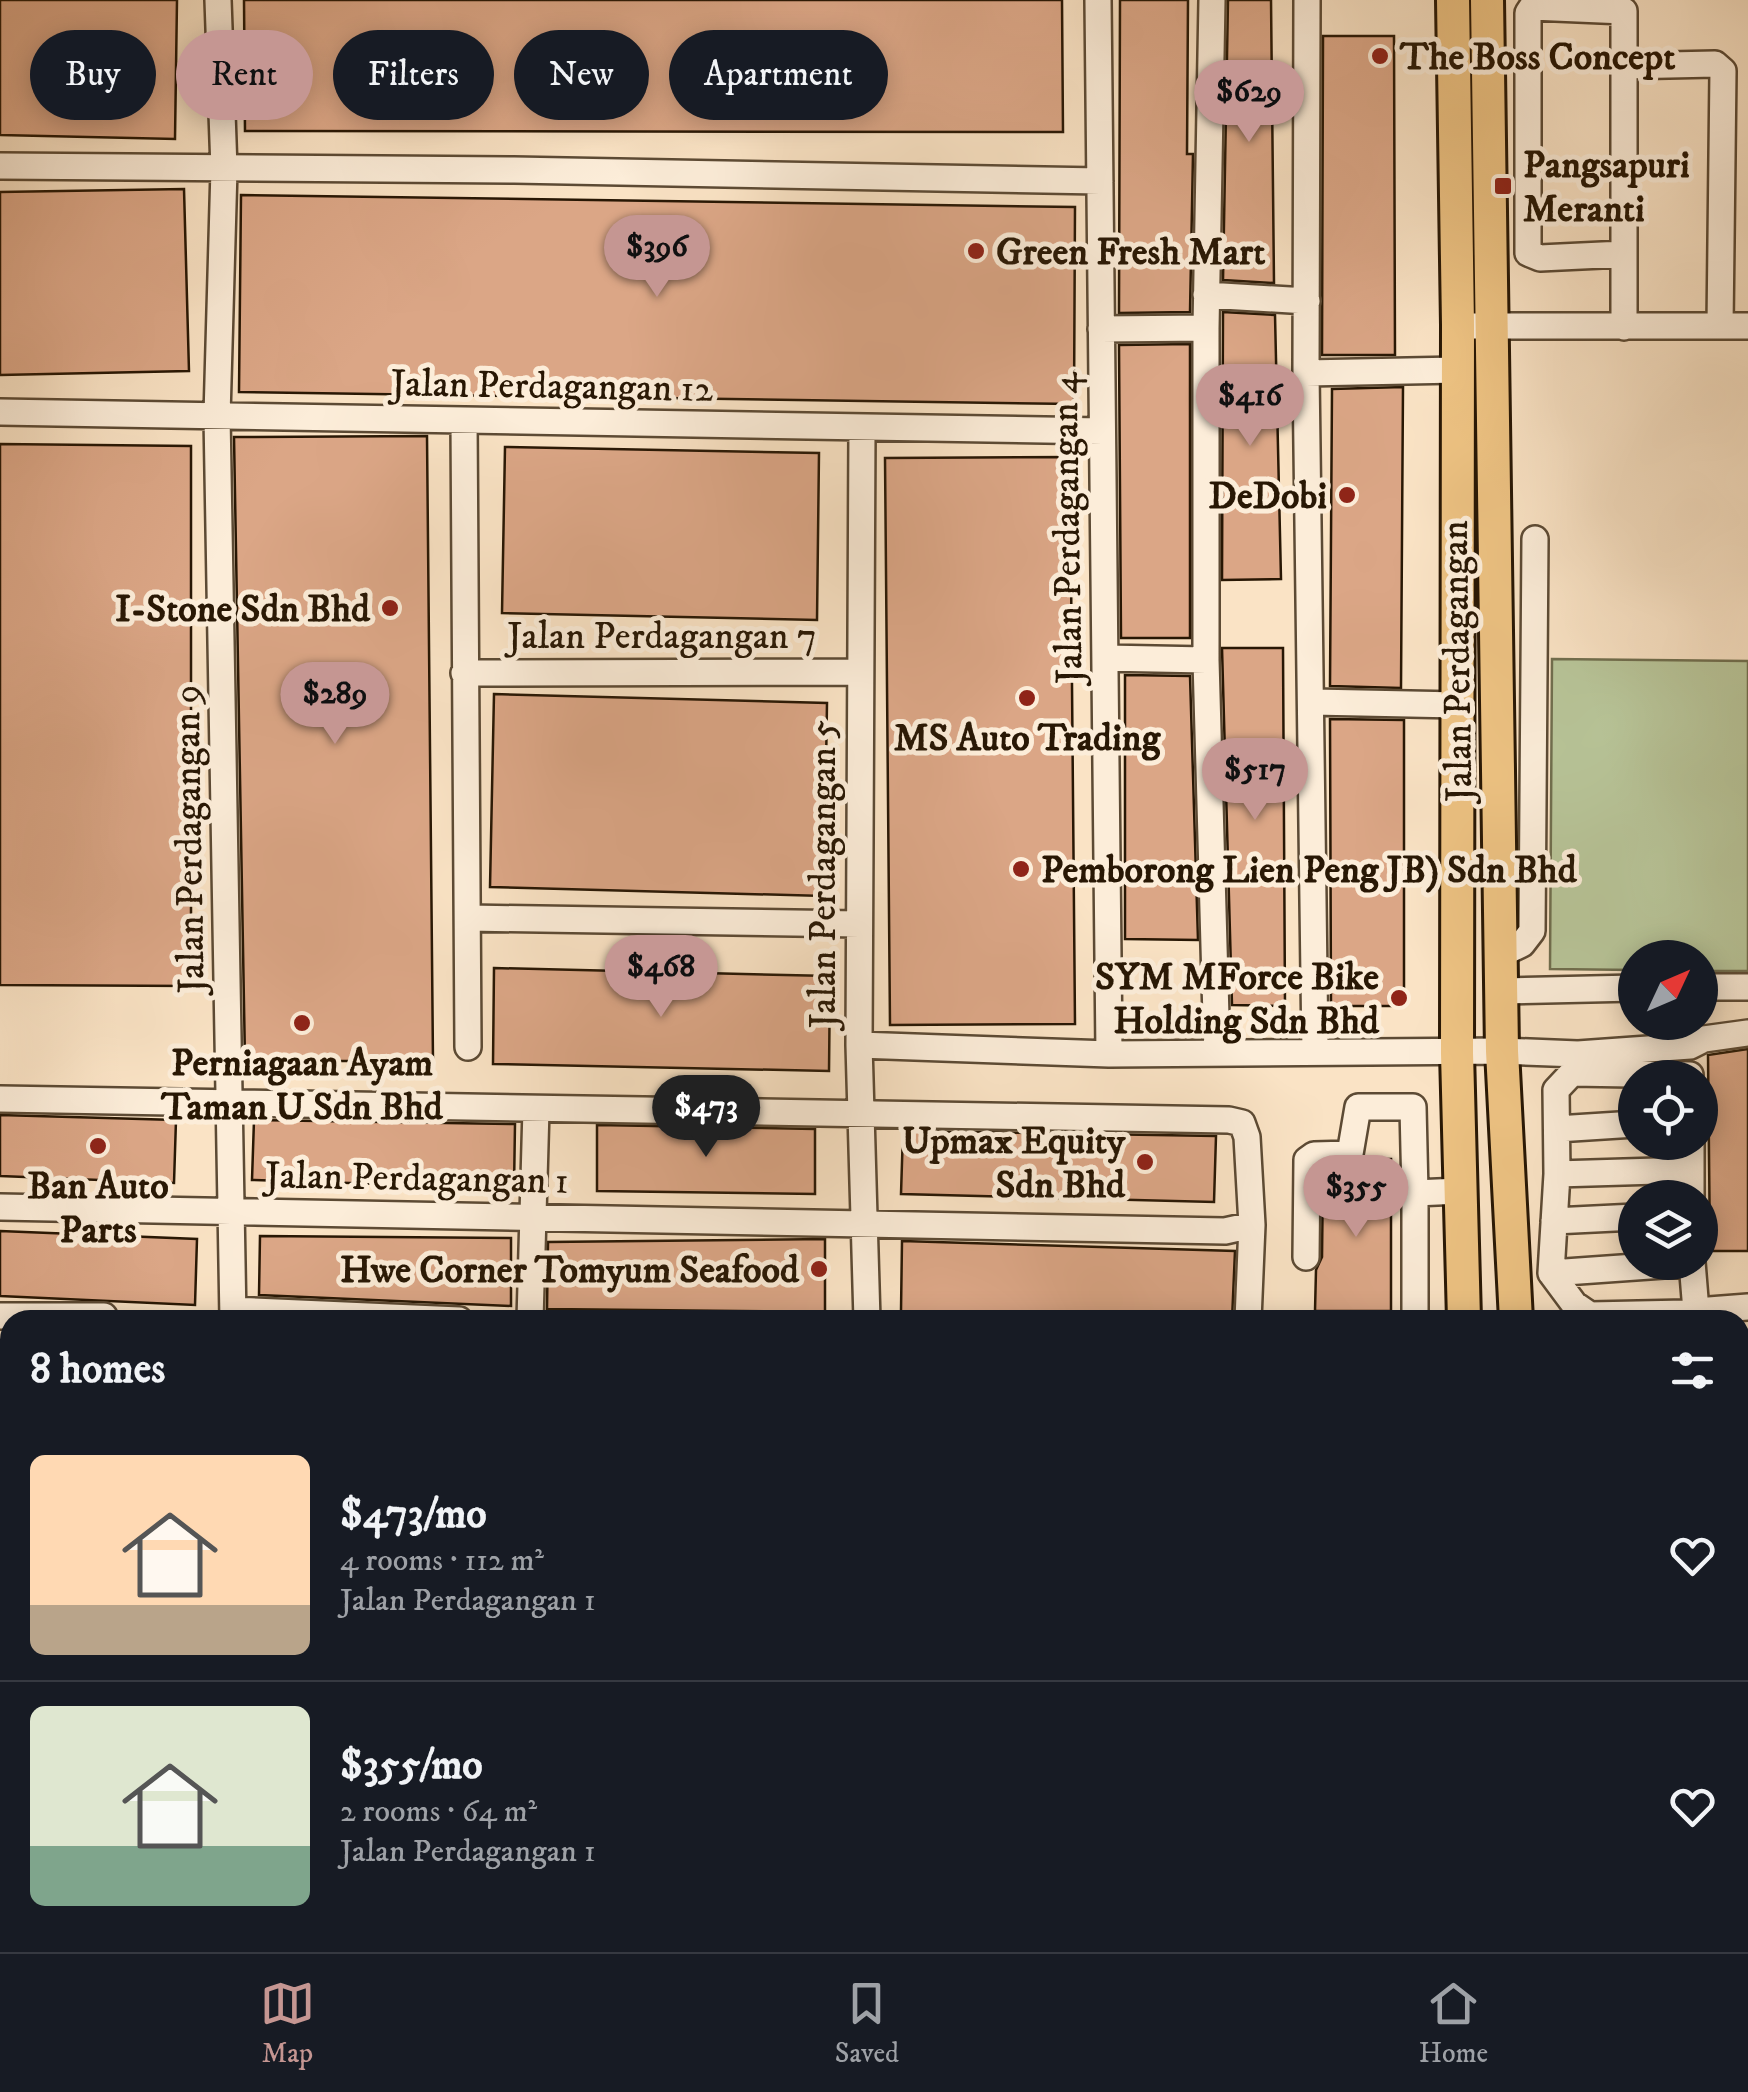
<!DOCTYPE html>
<meta charset="utf-8">
<style>
body{margin:0;font-family:"IM FELL DW Pica",serif;background:#242831;color:#f1f3f6;height:100vh;display:flex;flex-direction:column;font-size:38px;white-space:nowrap}
*{box-sizing:border-box;margin:0}
p{font-size:32px;color:#9ea1a6}
.icon{flex:none;width:55px;height:55px;fill:none;stroke:currentColor;stroke-width:2;stroke-linecap:round;stroke-linejoin:round}
.map{position:relative;flex:1;overflow:hidden}
.drawer{position:absolute;left:0px;top:1310px;width:1750px;height:642px;display:flex;flex-direction:column;background:#171b24;border-radius:30px 30px 0 0;box-shadow:0 5px 25px #0003}
.drawer>*{flex:none}
.hud{position:absolute;left:30px;top:30px;width:1000px;height:90px;display:flex;gap:20px}
.needle{width:65px;rotate:46deg}
.fabs{position:absolute;left:1618px;top:940px;display:grid;gap:20px}
.fabs a{display:grid;place-items:center;width:100px;height:100px;border-radius:50%;background:#171b24;box-shadow:0 5px 25px #0003;font-size:50px}
.price{position:absolute;translate:-50% -85px;padding:0 22px;border-radius:35px;background:#c59692;color:#111;font-size:32px;line-height:65px;filter:drop-shadow(0 2px 5px #0008)}
.price::after{content:'';position:absolute;left:50%;top:60px;width:30px;height:22px;margin-left:-15px;background:inherit;clip-path:polygon(0 0,100% 0,50% 100%)}
.price.on{background:#222;color:#fff}
ul{padding:0;list-style:none}
li{display:flex;align-items:center;gap:30px;height:250px;padding:0 30px}
li+li{border-top:2px solid #363941}
li span{display:grid;place-items:center;flex:none;width:280px;height:200px;border-radius:15px;color:#555}
li>.icon{margin-inline-start:auto}
span .icon{width:120px;height:120px;fill:#fffc;stroke-width:1}
li b{font-size:42px}
h2{display:flex;justify-content:space-between;align-items:center;height:120px;padding:0 30px;font-size:42px}
.tag{padding:0 35px;border-radius:45px;background:#171b24;box-shadow:0 5px 25px #0003;font-size:35px;line-height:90px}
.tag.on{background:#c59692;color:#111}
.menu{display:flex;justify-content:space-around;align-items:center;height:140px;border-top:2px solid #363941;background:#171b24;font-size:28px;color:#9ea1a6}
.menu a{display:grid;justify-items:center;gap:5px}
.menu .on{color:#c59692}
.map>svg:first-child{display:block}
.green{fill:#b8c599;stroke:#706e4e;stroke-width:2.5}
.building{fill:#dba686;stroke:#281704;stroke-width:2.5}
.lines{fill:none;stroke-linecap:round;stroke-linejoin:round}
.minor-casing{stroke:#5c4a34;stroke-width:30}
.major-casing{stroke:#281704;stroke-width:38}
.minor{stroke:#fcedd9;stroke-width:25}
.major{stroke:#edc282;stroke-width:32}
.poi-dot{fill:#8f2418;stroke:#fcedd9;stroke-width:4}
.labels{text-anchor:middle;stroke-width:10;stroke-linejoin:round;paint-order:stroke}
.poi-label{font-size:38px;font-weight:bold;fill:#281704;stroke:#fcedd9;text-anchor:end}
.street-label{font-size:38px;fill:#281704;stroke:#fcedd9}
</style>
<div class="map">
<svg width="1748" height="1952" viewBox="0 0 1748 1952">
<rect width="100%" height="100%" fill="#fae3c5"/>
<filter id="stains"><feTurbulence type="fractalNoise" baseFrequency=".002" numOctaves="4"/><feColorMatrix values="0 0 0 0 .2 0 0 0 0 .09 0 0 0 0 .02 0 0 0 .5 -.17"/></filter>
<radialGradient id="worn" r=".72"><stop offset=".6" stop-color="#630" stop-opacity="0"/><stop offset="1" stop-color="#630" stop-opacity=".3"/></radialGradient>
<path class="green" d="M1552,659L1748,661V971H1700V958H1635V970L1550,969Z"/>
<path class="building" d="M0,0H177L175,139L0,135Z
M244,0H1062L1063,132L245,131Z
M1120,0H1188L1187,154H1193L1190,312L1119,313Z
M1228,0H1271L1274,283L1223,280Z
M1323,36H1394L1395,355H1322Z
M184,189L189,371L0,375V192Z
M241,195L1075,207L1074,404L239,392Z
M1223,312L1275,315L1281,579L1222,580Z
M1190,344V638H1121L1119,345Z
M1403,387L1401,688L1330,686L1332,389Z
M427,436L433,1061H245L234,437Z
M0,444L191,446V986L0,985Z
M505,447L819,453L817,620L502,613Z
M1070,457L1075,1024L890,1025L885,458Z
M1222,648H1283L1285,1006L1232,1005Z
M1125,675L1190,676L1198,940L1125,939Z
M494,694L827,703L824,896L490,887Z
M1330,719L1404,720V1006H1331Z
M494,968L830,976L829,1071L493,1064Z
M1748,1049V1251H1710L1708,1055Z
M0,1115L176,1120L174,1183L0,1176Z
M254,1120L515,1124L514,1188L252,1180Z
M597,1125L815,1129V1194L597,1191Z
M903,1131L1216,1136L1214,1202L901,1194Z
M1365,1159H1391V1311H1315L1316,1270L1322,1257L1323,1171L1357,1169Z
M0,1231L197,1239L195,1305L0,1296Z
M260,1236L511,1238V1306L259,1295Z
M825,1239V1312L547,1309L548,1242Z
M902,1241L1235,1251L1232,1320L901,1311Z"/>
<g class="lines">
<defs>
<path id="minor" d="M218,0L224,169L217,416L233,1320
M1098,0L1109,1054
M1212,0L1206,328V660L1217,1053
M1307,0L1306,373L1315,1052
M1623,66L1715,64L1723,71L1720,326
M0,166L514,170L1100,181
M1623,254L1540,258L1528,253V13L1532,7L1624,11V327
M1206,295L1307,301
M1473,326H1748
M1101,329L1206,328
M1306,373L1458,370
M0,412L1102,431
M464,420L468,1047
M862,429L859,1045L867,1320
M1105,658L1206,660
M464,673L859,672
M1313,702L1458,705
M468,918L859,924
M1501,954L1522,944L1532,931L1535,539
M1700,987H1748
M1501,991L1635,988
M859,1045L1109,1054L1502,1051L1578,1054L1690,1046L1704,1039L1748,1033
M1690,1075L1572,1073L1556,1090L1557,1174L1551,1273L1574,1304L1590,1315L1686,1313L1696,1311L1692,1262
M0,1099L1229,1120L1242,1123L1247,1137L1252,1225L1248,1320
M1557,1129L1635,1124
M1691,1142V1198
M1557,1174L1691,1170
M0,1207L1225,1231L1252,1225
M1554,1221L1635,1217
M1306,1257L1307,1160L1314,1155L1350,1154L1358,1107H1413L1415,1193
M1551,1273L1692,1263
M233,1310L459,1320
M1696,1311L1748,1307
M0,1316H104
M530,1320L536,1109
M1415,1320V1193L1460,1191
M1740,1453H1748
M0,1512H10
M1740,1541H1748
M1740,1647H1748
M0,1672H10
M1740,1785H1748
M1740,1882H1748
M0,1910L10,1909
M109,1942V1952
M427,1942V1952
M655,1942V1952
M735,1942V1952
M771,1942L772,1952
M1589,1942V1952
M1637,1942V1952
M28,1952V1942
M189,1952V1942
M267,1952V1942
M348,1952V1942
M496,1952V1942
M623,1952L624,1942
M708,1952V1942
M862,1952V1942
M961,1952V1942
M1317,1952V1942
M1408,1952V1942
M1502,1952L1503,1942"/>
<path id="major" d="M1453,0L1458,325L1457,1053L1464,1320
M1487,0L1502,1051L1516,1320
M0,1358L10,1359
M1740,1373H1748
M0,1389H10
M1740,1419L1748,1418"/>
</defs>
<use href="#minor" class="minor-casing"/>
<use href="#major" class="major-casing"/>
<use href="#minor" class="minor"/>
<use href="#major" class="major"/>
</g>
<g class="poi-dot">
<circle cx="1380" cy="56" r="10"/>
<rect x="1493" y="176" width="20" height="20" rx="5"/>
<circle cx="976" cy="251" r="10"/>
<circle cx="1347" cy="495" r="10"/>
<circle cx="390" cy="608" r="10"/>
<circle cx="1027" cy="698" r="10"/>
<circle cx="1021" cy="869" r="10"/>
<circle cx="1399" cy="998" r="10"/>
<circle cx="302" cy="1023" r="10"/>
<circle cx="98" cy="1146" r="10"/>
<circle cx="1145" cy="1162" r="10"/>
<circle cx="819" cy="1269" r="10"/>
</g>
<g class="labels">
<g class="poi-label">
<text x="1400" y="69" text-anchor="start">The Boss Concept</text>
<text x="1523" y="177" text-anchor="start">Pangsapuri<tspan x="1523" dy="44">Meranti</tspan></text>
<text x="996" y="264" text-anchor="start">Green Fresh Mart</text>
<text x="1327" y="508">DeDobi</text>
<text x="370" y="621">I-Stone Sdn Bhd</text>
<text x="1027" y="750" text-anchor="middle">MS Auto Trading</text>
<text x="1041" y="882" text-anchor="start">Pemborong Lien Peng JB) Sdn Bhd</text>
<text x="1379" y="989">SYM MForce Bike<tspan x="1379" dy="44">Holding Sdn Bhd</tspan></text>
<text x="302" y="1075" text-anchor="middle">Perniagaan Ayam<tspan x="302" dy="44">Taman U Sdn Bhd</tspan></text>
<text x="1125" y="1153">Upmax Equity<tspan x="1125" dy="44">Sdn Bhd</tspan></text>
<text x="98" y="1198" text-anchor="middle">Ban Auto<tspan x="98" dy="44">Parts</tspan></text>
<text x="799" y="1282">Hwe Corner Tomyum Seafood</text>
</g>
<g class="street-label">
<text transform="translate(552 385) rotate(1)" y="13">Jalan Perdagangan 12</text>
<text transform="translate(1066 528) rotate(-91)" y="13">Jalan Perdagangan 4</text>
<text x="662" y="648">Jalan Perdagangan 7</text>
<text transform="translate(1456 661) rotate(-91)" y="13">Jalan Perdagangan</text>
<text transform="translate(188 839) rotate(-91)" y="13">Jalan Perdagangan 9</text>
<text transform="translate(822 874) rotate(-90)" y="13">Jalan Perdagangan 5</text>
<text transform="translate(417 1177) rotate(1)" y="13">Jalan Perdagangan 1</text>
</g>
</g>
<rect width="100%" height="100%" filter="url(#stains)"/>
<rect width="100%" height="100%" fill="url(#worn)"/>
</svg>
<div class="fabs">
<a><svg class="needle" viewBox="-14 -14 28 28"><path d="M0-13l5 13h-10z" fill="#e53935"/><path d="M0 13l5-13h-10z" fill="#9ea1a6"/></svg></a>
<a><svg class="icon" aria-label="locate" viewBox="0 0 24 24"><circle cx="12" cy="12" r="6"/><path d="M12 2v4M12 18v4M2 12h4M18 12h4"/></svg></a>
<a><svg class="icon" aria-label="layers" viewBox="0 0 24 24"><path d="M12 4l9 5-9 5-9-5zM3 14l9 5 9-5"/></svg></a>
</div>
<b class="price" style="left:1249px;top:145px">$629</b>
<b class="price" style="left:657px;top:300px">$396</b>
<b class="price" style="left:1250px;top:449px">$416</b>
<b class="price" style="left:335px;top:747px">$289</b>
<b class="price" style="left:1255px;top:823px">$517</b>
<b class="price" style="left:661px;top:1020px">$468</b>
<b class="price on" style="left:706px;top:1160px">$473</b>
<b class="price" style="left:1356px;top:1240px">$355</b>
<div class="hud">
<a class="tag">Buy</a>
<a class="tag on">Rent</a>
<a class="tag">Filters</a>
<a class="tag">New</a>
<a class="tag">Apartment</a>
</div>
<section class="drawer">
<h2>8 homes<svg class="icon" aria-label="filters" viewBox="0 0 24 24"><path d="M4 7h16M4 17h16"/><circle cx="9" cy="7" r="2"/><circle cx="15" cy="17" r="2"/></svg></h2>
<ul>
<li><span style="background:linear-gradient(#ffd9b3 75%,#b9a48a 0)"><svg class="icon" aria-label="home" viewBox="0 0 24 24"><path d="M3 11l9-7 9 7M6 9v11h12V9"/></svg></span><div><b>$473/mo</b><p>4 rooms · 112 m²</p><p>Jalan Perdagangan 1</p></div><svg class="icon" aria-label="heart" viewBox="0 0 24 24"><path d="M12 20l-8-8c-3-5 5-10 8-4 3-6 11-1 8 4z"/></svg></li>
<li><span style="background:linear-gradient(#dfe7d0 70%,#7fa58c 0)"><svg class="icon" aria-label="home" viewBox="0 0 24 24"><path d="M3 11l9-7 9 7M6 9v11h12V9"/></svg></span><div><b>$355/mo</b><p>2 rooms · 64 m²</p><p>Jalan Perdagangan 1</p></div><svg class="icon" aria-label="heart" viewBox="0 0 24 24"><path d="M12 20l-8-8c-3-5 5-10 8-4 3-6 11-1 8 4z"/></svg></li>
</ul>
</section>
</div>
<nav class="menu">
<a class="on"><svg class="icon" aria-label="map" viewBox="0 0 24 24"><path d="M3 6l6-2 6 2 6-2v14l-6 2-6-2-6 2zM9 4v14M15 6v14"/></svg>Map</a>
<a><svg class="icon" aria-label="saved" viewBox="0 0 24 24"><path d="M7 4h10v16l-5-4-5 4z"/></svg>Saved</a>
<a><svg class="icon" aria-label="home" viewBox="0 0 24 24"><path d="M3 11l9-7 9 7M6 9v11h12V9"/></svg>Home</a>
</nav>
